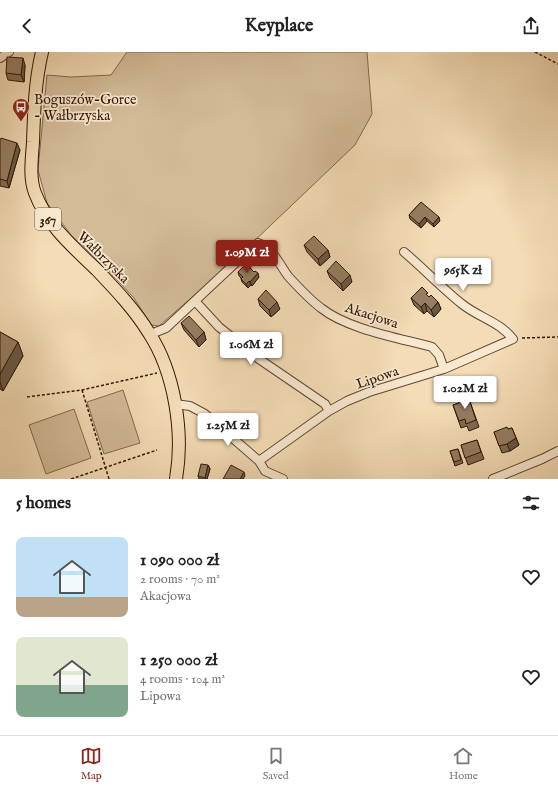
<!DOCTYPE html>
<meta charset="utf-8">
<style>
body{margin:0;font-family:"IM FELL English",serif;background:#f6f6f6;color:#222;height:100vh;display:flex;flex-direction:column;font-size:15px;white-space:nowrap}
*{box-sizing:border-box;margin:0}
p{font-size:13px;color:#767676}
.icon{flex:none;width:22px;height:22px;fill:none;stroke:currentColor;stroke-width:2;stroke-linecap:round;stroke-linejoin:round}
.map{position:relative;height:427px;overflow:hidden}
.details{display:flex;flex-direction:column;background:#fff;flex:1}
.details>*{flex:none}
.price{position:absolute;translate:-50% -34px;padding:0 9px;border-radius:4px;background:#fff;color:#222;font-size:13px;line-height:26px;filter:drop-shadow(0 1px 2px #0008)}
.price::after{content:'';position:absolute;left:50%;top:24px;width:12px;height:9px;margin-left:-6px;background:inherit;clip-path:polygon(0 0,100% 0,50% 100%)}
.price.selected{background:#8f2418;color:#fff}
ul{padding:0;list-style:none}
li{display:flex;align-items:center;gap:12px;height:100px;padding:0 16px}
li span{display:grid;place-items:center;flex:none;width:112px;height:80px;border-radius:8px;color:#555}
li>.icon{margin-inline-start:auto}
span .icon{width:48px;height:48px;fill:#fffc;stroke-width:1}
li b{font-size:17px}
h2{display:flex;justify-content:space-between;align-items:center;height:48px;padding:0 16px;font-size:17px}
header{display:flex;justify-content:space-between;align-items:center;height:52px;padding:0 16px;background:#fff;font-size:18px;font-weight:700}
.menu{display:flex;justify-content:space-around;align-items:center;height:56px;border-top:1px solid #e0e0e0;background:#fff;font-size:11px;color:#767676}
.menu a{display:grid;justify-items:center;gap:2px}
.menu .selected{color:#8f2418}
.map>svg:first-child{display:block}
.green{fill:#d3bb98;stroke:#826a4f}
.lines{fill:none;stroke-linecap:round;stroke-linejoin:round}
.minor-casing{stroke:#614a32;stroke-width:10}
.primary-casing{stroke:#301906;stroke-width:14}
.path{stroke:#301906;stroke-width:1.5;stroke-dasharray:3 2;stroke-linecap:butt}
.minor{stroke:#f8e8d0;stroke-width:8}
.primary{stroke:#f4dcb6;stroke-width:12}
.wall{fill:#816c54;stroke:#301906}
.shaded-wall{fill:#695845;stroke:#301906}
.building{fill:#967e62;stroke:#301906}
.labels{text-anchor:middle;stroke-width:3.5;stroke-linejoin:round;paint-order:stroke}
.shield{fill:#f8e8d0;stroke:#6c5743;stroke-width:1}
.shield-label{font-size:13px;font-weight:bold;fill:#301906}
.poi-label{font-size:14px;fill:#301906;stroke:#f8e8d0;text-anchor:start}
.street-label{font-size:14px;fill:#301906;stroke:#f8e8d0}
</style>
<header><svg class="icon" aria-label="back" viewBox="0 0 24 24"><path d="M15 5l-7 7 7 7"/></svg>Keyplace<svg class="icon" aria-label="share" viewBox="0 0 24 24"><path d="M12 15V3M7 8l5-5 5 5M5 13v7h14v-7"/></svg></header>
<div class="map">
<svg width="558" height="427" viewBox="0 0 558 427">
<rect width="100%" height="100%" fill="#f4dcb6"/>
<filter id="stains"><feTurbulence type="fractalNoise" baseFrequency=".005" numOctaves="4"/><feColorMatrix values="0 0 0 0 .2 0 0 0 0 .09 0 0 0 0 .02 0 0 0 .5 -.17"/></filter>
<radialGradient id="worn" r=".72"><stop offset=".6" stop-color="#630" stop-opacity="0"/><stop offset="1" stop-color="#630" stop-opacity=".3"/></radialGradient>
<path class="green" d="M127,0H367L372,62L355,93L229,213L159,274L151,273L134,246L105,215L71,183L47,151L38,118L47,23L71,25L111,23Z
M123,338L140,391L104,402L87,350Z
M74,357L91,406L46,422L29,373Z"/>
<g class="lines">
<defs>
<path id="minor" d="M0,6L9,0
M195,249L219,275L259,307L325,352L329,359
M151,282L166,276L245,202L258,191C273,196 279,212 288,224C298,235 309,247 321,256C347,277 399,286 432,295L439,303L444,317
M175,352L190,354L205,362L259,409L265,419L283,427
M259,409L329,359L347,349L369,340L444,317L513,287C500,270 478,265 462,252C442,236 424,217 404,200
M493,427L542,407L558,399"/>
<path id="primary" d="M42,0C35,29 34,60 33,90C32,106 29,126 35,141C47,173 73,195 97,218C116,238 135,258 149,281C175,321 184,381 176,427"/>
</defs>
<use href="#minor" class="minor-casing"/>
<use href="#primary" class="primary-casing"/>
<path class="path" d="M535,0L558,12
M522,286L558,285
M82,338L109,427
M27,345L82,338L157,321
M71,427L157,398"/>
<use href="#minor" class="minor"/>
<use href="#primary" class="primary"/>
</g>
<path class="wall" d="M25,13L24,30L8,28L6,21Z
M0,88L20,98L9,136L0,134Z
M421,150L440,169L434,175L427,169L421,176L410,167L409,163Z
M304,193L328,198L330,205L320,214L307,200Z
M250,214L251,217L259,225L252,234L251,233L248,236L242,230L241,227V226L239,224L238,220Z
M327,219L352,230L343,239L330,226Z
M429,245L438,250L441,257L434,265L427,259L424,262L414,253L411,246Z
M258,247L280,257L271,265L260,254Z
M181,271L204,280L206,288L199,295L184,278Z
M0,280L18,290L23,304L3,339L0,337Z
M467,341L479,375L469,379L467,374L461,376L453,353L459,351L460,346Z
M512,376L519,393L510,399L502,401L494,380Z
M477,388L484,407L468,413L461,393Z
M458,397L463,411L455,414L450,399Z
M208,413L210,417L207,427H199L198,424Z"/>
<path class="shaded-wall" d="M23,6L25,13L24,30L21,23Z
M17,91L20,98L9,136L7,129Z
M425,165L427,169L421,176L419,172Z
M439,165L440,169L434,175L433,172Z
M328,198L330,205L320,214L318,207Z
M258,221L259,225L252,234L250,230Z
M350,223L352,230L343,239L341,232Z
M249,229L251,233L248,236L246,232Z
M277,250L280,257L271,265L269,258Z
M438,250L441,257L434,265L431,258Z
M425,251L427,259L424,262L421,255Z
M204,280L206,288L199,295L196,288Z
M18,290L23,304L3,339L0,330V322Z
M516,386L519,393L510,399L507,392Z
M208,413L210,417L207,427H206L205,426Z
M244,420L245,424L243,427H240Z"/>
<path class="building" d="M7,5L23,6L21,23L6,21Z
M1,86L17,91L7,129L0,127V88Z
M421,150L439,165L433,172L425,165L419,172L409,163Z
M314,184L328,198L318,207L304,193Z
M336,209L350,223L341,232L327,219Z
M247,211L250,214L249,215L254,220L255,219L258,221L250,230L249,229L246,232L241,227L243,225L238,220Z
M422,235L428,241L426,242L429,245L431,243L438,250L431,258L425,251L421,255L411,246Z
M266,238L277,250L269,258L258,247Z
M189,264L204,280L196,288L181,271Z
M0,280L18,290L0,322Z
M467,341L476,368L466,372L465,367L459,369L453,353L459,351L458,347L460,346V344Z
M507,375L508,377L512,376L516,386L507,392L499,394L494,380Z
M477,388L481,400L465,406L461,393Z
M458,397L461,408L454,410L450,399Z
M201,412L208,413L205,426L198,424Z
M231,413L244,420L240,427H223Z"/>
<defs>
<symbol id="bus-pin" viewBox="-11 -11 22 30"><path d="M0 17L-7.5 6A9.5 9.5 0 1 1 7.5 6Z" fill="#8f2418" stroke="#f8e8d0"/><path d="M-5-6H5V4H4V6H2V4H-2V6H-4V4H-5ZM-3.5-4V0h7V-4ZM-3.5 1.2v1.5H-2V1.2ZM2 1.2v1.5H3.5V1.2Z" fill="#fff"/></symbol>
</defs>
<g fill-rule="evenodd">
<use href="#bus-pin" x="11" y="45" width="20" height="27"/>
</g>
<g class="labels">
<rect class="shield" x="35" y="156" width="26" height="22" rx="3"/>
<g class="shield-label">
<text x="48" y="172">367</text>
</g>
<g class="poi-label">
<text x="34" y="52">Boguszów-Gorce<tspan x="34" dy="16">- Wałbrzyska</tspan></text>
</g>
<g class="street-label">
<text transform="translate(104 205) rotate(45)" y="5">Wałbrzyska</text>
<text transform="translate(372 263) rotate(18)" y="5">Akacjowa</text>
<text transform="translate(377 325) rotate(-19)" y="5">Lipowa</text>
</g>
</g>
<rect width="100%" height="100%" filter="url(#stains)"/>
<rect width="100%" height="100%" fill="url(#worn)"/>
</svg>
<b class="price selected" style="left:247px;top:222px">1.09M zł</b>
<b class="price" style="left:463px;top:240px">965K zł</b>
<b class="price" style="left:251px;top:314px">1.06M zł</b>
<b class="price" style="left:465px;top:358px">1.02M zł</b>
<b class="price" style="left:228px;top:395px">1.25M zł</b>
</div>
<section class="details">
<h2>5 homes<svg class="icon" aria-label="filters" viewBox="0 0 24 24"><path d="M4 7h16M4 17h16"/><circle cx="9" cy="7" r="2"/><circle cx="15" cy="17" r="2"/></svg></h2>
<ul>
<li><span style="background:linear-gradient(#bfe0f5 75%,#b9a48a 0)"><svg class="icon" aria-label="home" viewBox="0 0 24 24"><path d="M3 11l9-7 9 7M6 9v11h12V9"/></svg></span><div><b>1 090 000 zł</b><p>2 rooms · 70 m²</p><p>Akacjowa</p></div><svg class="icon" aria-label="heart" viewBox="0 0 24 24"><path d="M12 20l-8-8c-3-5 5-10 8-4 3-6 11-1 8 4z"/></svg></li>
<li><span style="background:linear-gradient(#dfe7d0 60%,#7fa58c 0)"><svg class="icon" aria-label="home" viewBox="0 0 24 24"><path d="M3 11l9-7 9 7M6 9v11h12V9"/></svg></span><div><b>1 250 000 zł</b><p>4 rooms · 104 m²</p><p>Lipowa</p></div><svg class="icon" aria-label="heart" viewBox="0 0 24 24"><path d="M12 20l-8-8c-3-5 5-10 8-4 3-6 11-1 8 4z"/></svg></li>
</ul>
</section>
<nav class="menu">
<a class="selected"><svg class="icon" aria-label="map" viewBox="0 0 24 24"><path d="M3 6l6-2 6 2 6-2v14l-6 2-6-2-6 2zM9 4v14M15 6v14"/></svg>Map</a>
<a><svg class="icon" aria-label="saved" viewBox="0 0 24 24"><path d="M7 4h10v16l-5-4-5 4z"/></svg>Saved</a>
<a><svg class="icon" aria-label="home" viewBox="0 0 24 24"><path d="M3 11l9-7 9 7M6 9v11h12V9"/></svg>Home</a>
</nav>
